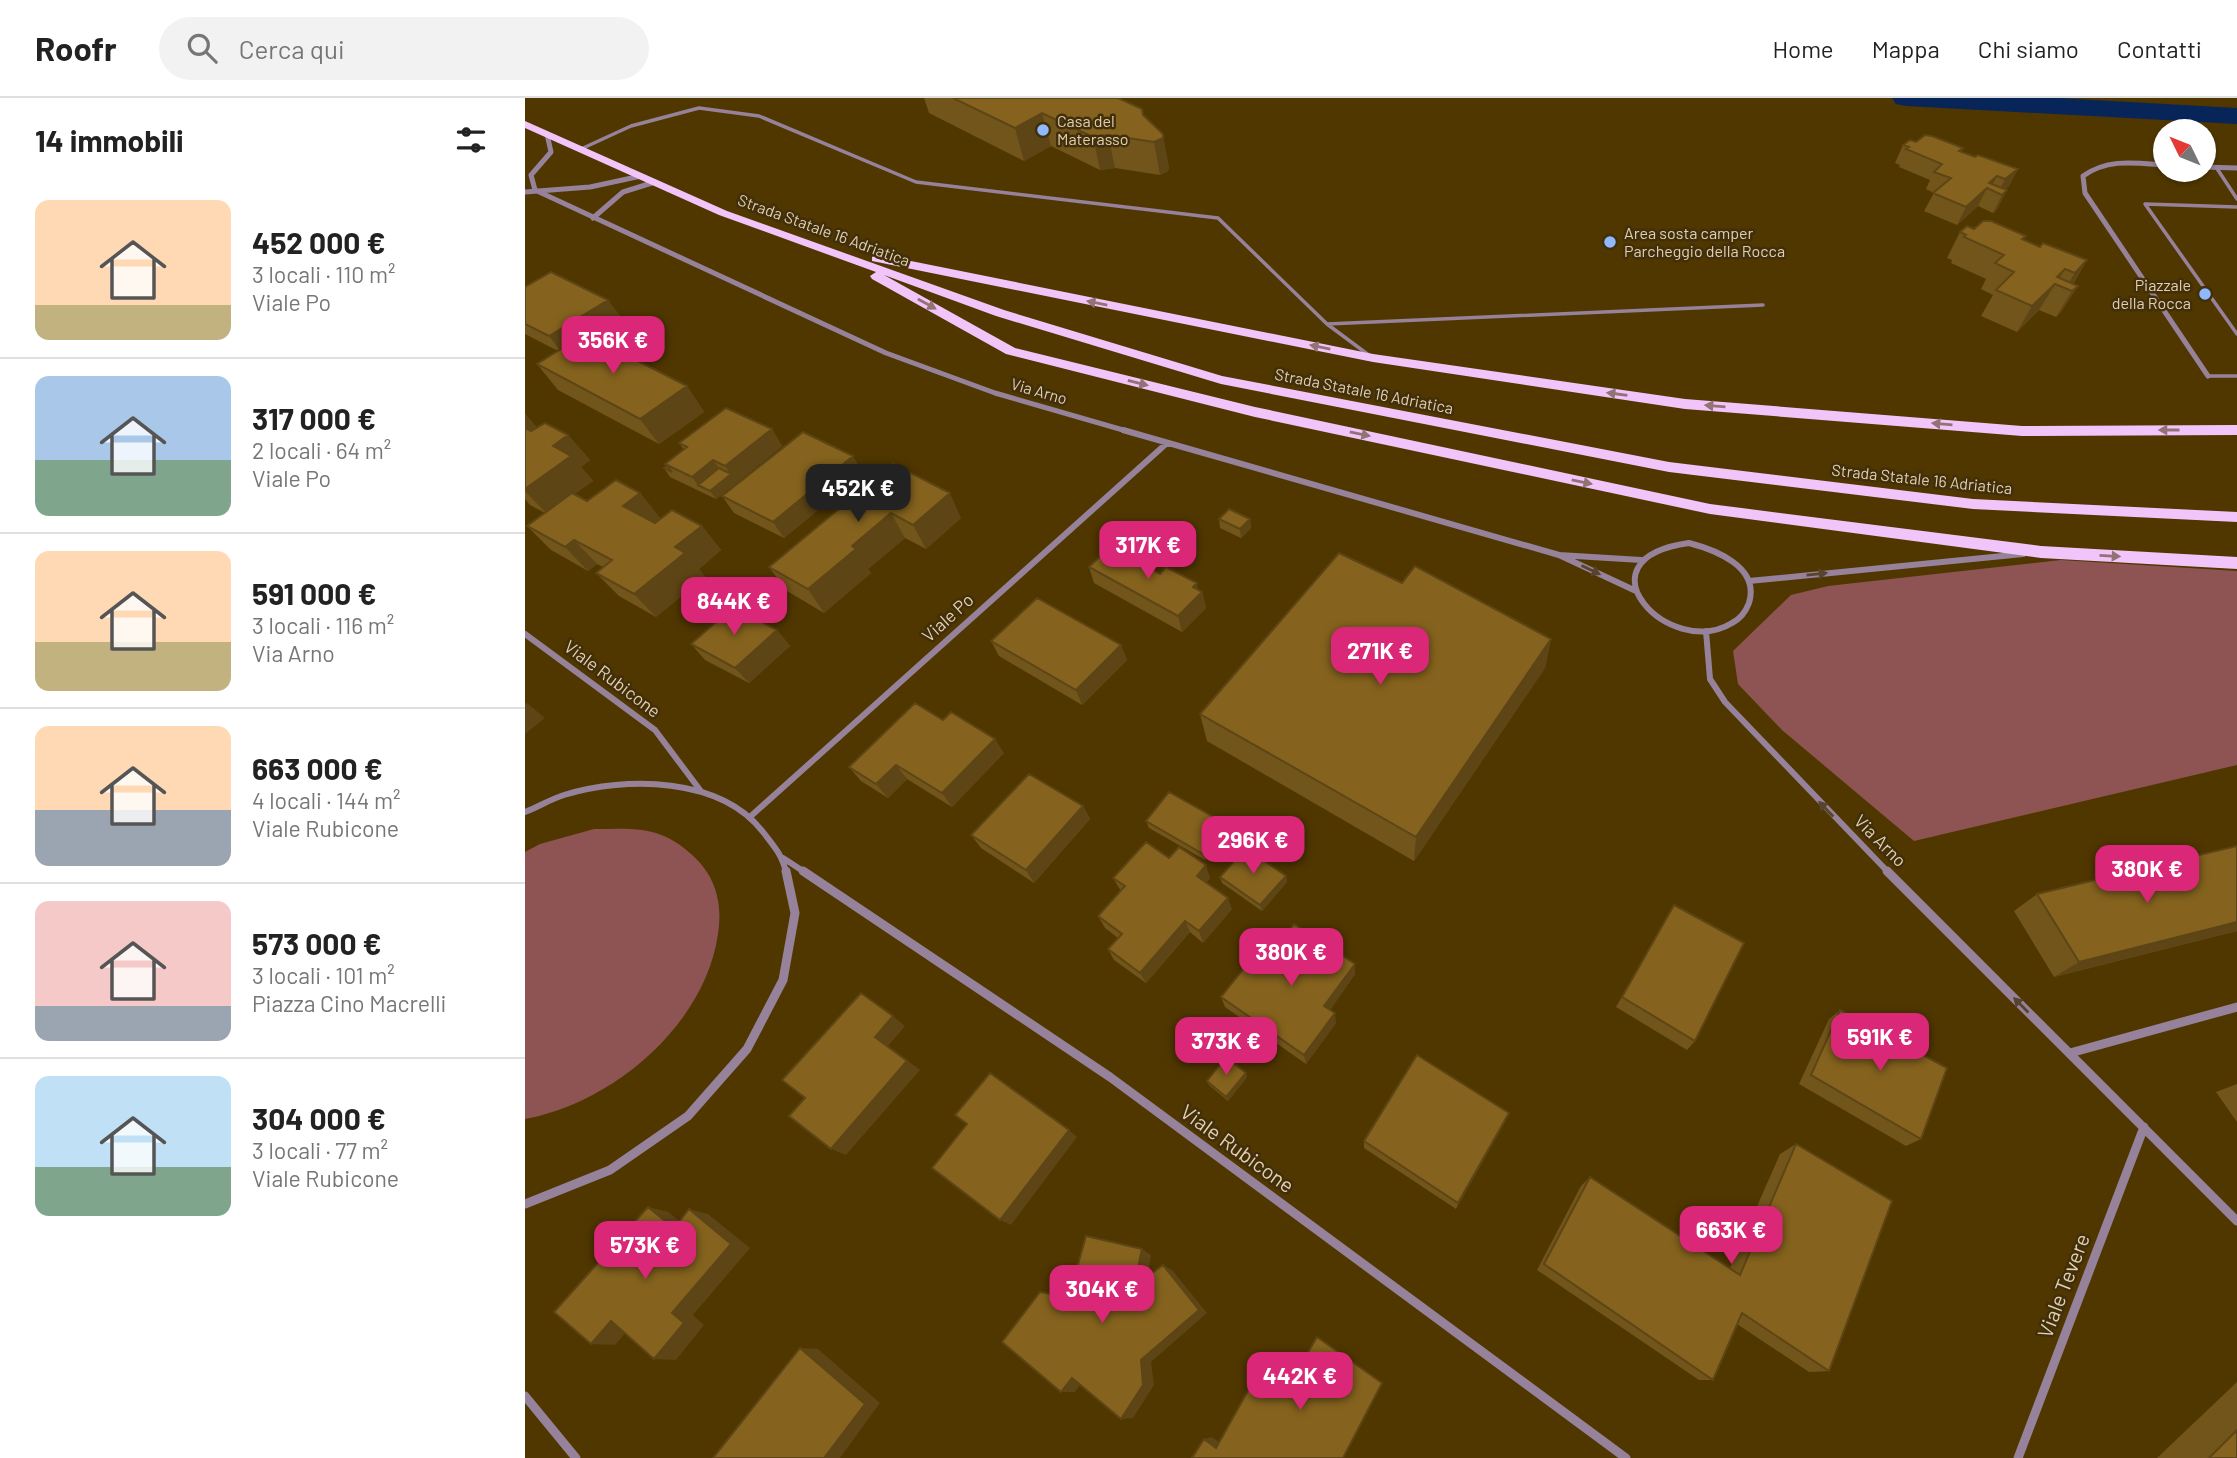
<!DOCTYPE html>
<html lang="it">
<meta charset="utf-8">
<style>
body{margin:0;font-family:Barlow,sans-serif;background:#f2f2f2;color:#222;height:100vh;display:flex;flex-direction:column;font-size:26px;white-space:nowrap}
*{box-sizing:border-box;margin:0}
p{font-size:23px;color:#767676}
.icon{flex:none;width:38px;height:38px;fill:none;stroke:currentColor;stroke-width:2;stroke-linecap:round;stroke-linejoin:round}
.map{position:relative;flex:1;overflow:hidden}
.drawer{display:flex;flex-direction:column;background:#fff;width:525px}
.drawer>*{flex:none}
.needle{width:46px;rotate:313deg}
.controls{position:absolute;left:1628px;top:21px;display:grid;gap:14px}
.controls a{display:grid;place-items:center;width:63px;height:63px;border-radius:50%;background:#fff;box-shadow:0 2px 5px #0004;font-size:35px}
.price{position:absolute;translate:-50% -60px;padding:0 16px;border-radius:14px;background:#db2777;color:#fff;font-size:23px;line-height:46px;filter:drop-shadow(0 2px 4px #0008)}
.price::after{content:'';position:absolute;left:50%;top:42px;width:21px;height:16px;margin-left:-10px;background:inherit;clip-path:polygon(0 0,100% 0,50% 100%)}
.price.on{background:#222;color:#fff}
ul{padding:0;list-style:none}
li{display:flex;align-items:center;gap:21px;height:175px;padding:0 35px}
li+li{border-top:2px solid #e0e0e0}
li span{display:grid;place-items:center;flex:none;width:196px;height:140px;border-radius:14px;color:#555}
li>.icon{margin-inline-start:auto}
span .icon{width:84px;height:84px;fill:#fffc;stroke-width:1}
li b{font-size:30px}
h2{display:flex;justify-content:space-between;align-items:center;height:84px;padding:0 35px;font-size:30px}
header{display:flex;align-items:center;gap:42px;box-sizing:border-box;height:98px;padding:0 35px;background:#fff;border-bottom:2px solid #e0e0e0}
header strong{font-size:33px}
nav{display:flex;gap:38px;margin-inline-start:auto;font-size:24px}
.search{width:490px;height:63px;background:#f2f2f2;display:flex;align-items:center;gap:18px;box-sizing:border-box;padding:0 24px;border-radius:38px;color:#767676;font-size:26px}
main{display:flex;flex:1;min-height:0}
.map>svg:first-child{display:block}
.green{fill:#8d5453}
.lines{fill:none;stroke-linecap:round;stroke-linejoin:round}
.canal{fill:#082559;fill-rule:evenodd}
.lane{stroke:#97829b;stroke-width:3.5}
.street-far2{stroke:#97829b;stroke-width:5}
.street-far1{stroke:#97829b;stroke-width:6}
.street{stroke:#97829b;stroke-width:9}
.primary{fill:#f2c5fa;fill-rule:evenodd}
.wall{fill:#72551a}
.shaded-wall{fill:#5d4515}
.building{fill:#85631e;stroke:#5d4515;stroke-width:2}
.oneway{fill:#917277}
.oneway2{fill:#56442f}
.poi-dot{fill:#90b8fd;stroke:#412f0b;stroke-width:2.5}
.labels{text-anchor:middle;stroke-width:5;stroke-linejoin:round;paint-order:stroke}
.far-poi-label{font-size:16px;fill:#e2cfb0;stroke:#412f0b;text-anchor:start}
.far-street-label{font-size:16px;fill:#e2cfb0;stroke:#412f0b}
.street-label{font-size:18px;fill:#e2cfb0;stroke:#412f0b}
.near-street-label{font-size:21px;fill:#e2cfb0;stroke:#412f0b}
</style>
<header>
<strong>Roofr</strong>
<div class="search"><svg class="icon" aria-label="search" viewBox="0 0 24 24"><circle cx="10" cy="10" r="6"/><path d="M15 15l6 6"/></svg>Cerca qui</div>
<nav><a>Home</a><a>Mappa</a><a>Chi siamo</a><a>Contatti</a></nav>
</header>
<main>
<section class="drawer">
<h2>14 immobili<svg class="icon" aria-label="filters" viewBox="0 0 24 24"><path d="M4 7h16M4 17h16"/><circle cx="9" cy="7" r="2"/><circle cx="15" cy="17" r="2"/></svg></h2>
<ul>
<li><span style="background:linear-gradient(#ffd9b3 75%,#c2b280 0)"><svg class="icon" aria-label="home" viewBox="0 0 24 24"><path d="M3 11l9-7 9 7M6 9v11h12V9"/></svg></span><div><b>452 000 €</b><p>3 locali · 110 m²</p><p>Viale Po</p></div></li>
<li><span style="background:linear-gradient(#a9c7e8 60%,#7fa58c 0)"><svg class="icon" aria-label="home" viewBox="0 0 24 24"><path d="M3 11l9-7 9 7M6 9v11h12V9"/></svg></span><div><b>317 000 €</b><p>2 locali · 64 m²</p><p>Viale Po</p></div></li>
<li><span style="background:linear-gradient(#ffd9b3 65%,#c2b280 0)"><svg class="icon" aria-label="home" viewBox="0 0 24 24"><path d="M3 11l9-7 9 7M6 9v11h12V9"/></svg></span><div><b>591 000 €</b><p>3 locali · 116 m²</p><p>Via Arno</p></div></li>
<li><span style="background:linear-gradient(#ffd9b3 60%,#9aa5b1 0)"><svg class="icon" aria-label="home" viewBox="0 0 24 24"><path d="M3 11l9-7 9 7M6 9v11h12V9"/></svg></span><div><b>663 000 €</b><p>4 locali · 144 m²</p><p>Viale Rubicone</p></div></li>
<li><span style="background:linear-gradient(#f6c9c9 75%,#9aa5b1 0)"><svg class="icon" aria-label="home" viewBox="0 0 24 24"><path d="M3 11l9-7 9 7M6 9v11h12V9"/></svg></span><div><b>573 000 €</b><p>3 locali · 101 m²</p><p>Piazza Cino Macrelli</p></div></li>
<li><span style="background:linear-gradient(#bfe0f5 65%,#7fa58c 0)"><svg class="icon" aria-label="home" viewBox="0 0 24 24"><path d="M3 11l9-7 9 7M6 9v11h12V9"/></svg></span><div><b>304 000 €</b><p>3 locali · 77 m²</p><p>Viale Rubicone</p></div></li>
</ul>
</section>
<div class="map">
<svg width="1712" height="1360" viewBox="0 0 1712 1360">
<rect width="100%" height="100%" fill="#503700"/>
<path class="green" d="M1536,462L1712,473V667L1389,743L1257,632L1213,586L1208,553L1266,497L1303,488Z
M69,731C85,731 102,730 117,732C141,735 161,749 176,766C193,786 197,811 193,836C180,927 88,1005 0,1021V754L15,746Z"/>
<g class="lines">
<path class="canal" d="M1367,0H1533L1712,10V26L1381,8L1371,6Z"/>
<path class="lane" d="M56,51L106,28L174,10L234,18L391,84L693,120L802,226L845,258
M1691,69L1712,101
M1712,109L1620,106L1712,236
M802,226L1238,207
M1683,278H1712"/>
<path class="street-far2" d="M1640,67C1611,65 1583,60 1558,78L1560,95L1683,278
M1678,69L1712,70
M10,92L361,255L470,295L605,334
M10,92L6,77L26,54L22,36
M0,94L65,89L116,78
M68,120L98,94L130,84"/>
<path class="street-far1" d="M598,332L1034,457
M1164,445C1191,452 1235,469 1224,505C1221,513 1215,521 1207,525C1145,563 1048,461 1164,445Z
M1224,483L1498,456
M1111,493L1034,457L1116,462
M1181,533L1185,581L1200,604L1364,775
M0,536L130,632L175,692
M0,714C13,709 26,701 39,697C101,678 196,679 238,734C249,748 258,758 261,775
M226,718L642,345
M258,760L281,775"/>
<path class="street" d="M278,773L585,979L1101,1360
M1362,773L1712,1123
M1545,955L1712,909
M0,1106L85,1072L163,1018L222,951L258,882L270,815L261,773
M0,1298L51,1360
M1493,1360L1619,1029"/>
<path class="primary" d="M0,23L202,113L479,212L697,278L1144,364L1448,401L1712,414V424L1448,411L1144,374L696,286L471,218L359,177L490,250L730,309L1185,406L1516,448L1712,459V471L1516,460L1185,416L730,319L481,256L347,181L345,178L351,174L194,117L0,30Z
M351,156L848,256L1160,301L1497,328L1712,327V337L1497,338L1160,311L848,264L347,163V157Z"/>
</g>
<path class="wall" d="M399,0H593L619,17L644,69L643,73L635,77L590,70L575,72L526,48L499,63L404,15Z
M1391,44L1438,50L1436,54L1450,59L1493,71L1484,88L1480,91L1473,110L1468,115L1453,108L1432,127L1399,113L1409,95L1401,91L1405,82L1374,69L1375,67L1370,65L1378,47Z
M1449,131L1499,142L1515,149L1562,162L1548,186L1553,188L1536,214L1531,219L1514,212L1492,234L1456,218L1468,197L1456,191L1461,181L1426,165L1427,162L1422,160L1435,134Z
M0,189L96,219L65,239L162,288L179,314L134,346L33,292L12,266L33,253L0,236Z
M0,316L12,330L43,337L65,362L56,369L68,383L49,396L62,403L115,395L135,420L129,425L177,428L196,452L174,471L180,479L131,519L94,498L71,475L78,469L72,466L63,473L26,452L2,428L20,415L5,407L0,401Z
M247,331L257,348L191,401L145,379L139,370L142,368L140,366L159,352L154,345Z
M368,366L436,420L401,451L380,440L343,471L346,475L299,515L262,493L244,469Z
M338,375L259,440L209,415L197,398Z
M694,421H725L726,430L716,440L695,430Z
M564,469L635,476L677,494L681,510L657,534L569,485Z
M877,485L1026,541L1020,570L889,763L682,643L675,616Z
M252,532L265,548L224,585L180,562L166,546Z
M466,543L596,547L602,562L557,607L474,558Z
M418,622L479,655L427,709L382,681L363,700L336,683L324,669Z
M558,708L565,721L509,785L456,750L446,737Z
M621,723L701,726L703,732L680,762L624,730Z
M644,760L685,780L681,784L707,811L678,845L665,834L621,885L589,862L583,851L593,840L580,830L573,818L596,793L588,780Z
M761,778L762,784L737,813L697,785L695,779Z
M1512,796L1712,833L1529,879L1489,813Z
M1149,807L1170,943L1162,952L1091,909Z
M738,865L830,866V876L805,912L811,925L781,966L700,909L696,899Z
M1315,912L1396,1041L1381,1048L1274,986L1304,921Z
M722,979L703,1003L684,987L682,983Z
M1712,986V1024L1691,994Z
M981,1022L931,1111L839,1050V1043Z
M1271,1046L1304,1273L1284,1274L1212,1226L1188,1282H1174L1012,1172L1056,1088L1065,1079L1205,1170L1255,1056Z
M1712,1284V1360H1632Z"/>
<path class="shaded-wall" d="M517,15L526,48L499,63L490,30Z
M638,36L644,69L643,73L635,77L629,44Z
M583,37L590,70L575,72L568,39Z
M1493,71L1484,88L1475,96L1473,95L1480,81Z
M1472,78L1465,92L1462,90L1453,108L1432,127L1441,109Z
M1482,92L1473,110L1468,115L1477,97Z
M1562,162L1546,188L1540,190L1550,175Z
M1540,171L1514,212L1492,234L1507,208L1532,179Z
M1553,188L1536,214L1531,219L1547,193Z
M83,202L96,219L38,256L24,238Z
M162,288L179,314L134,346L115,321Z
M0,317H1L23,342L0,336Z
M247,331L257,348L212,385L200,368Z
M43,337L65,362L56,369L68,383L22,416L0,393V391L28,348Z
M328,358L338,375L259,440L248,424Z
M188,362L201,379L173,387L167,379Z
M206,376L212,385L191,401L185,393Z
M115,395L135,420L119,432L98,408Z
M425,395L436,420L401,451L388,427Z
M366,415L380,440L343,471L346,475L299,515L283,491L327,448Z
M725,421L726,430L716,440L715,431Z
M177,428L196,452L174,471L180,479L131,519L109,496L150,449Z
M49,442L72,466L63,473L40,449Z
M672,485L674,497L677,494L681,510L657,534L653,518L668,489Z
M252,532L265,548L224,585L210,570Z
M1026,541L1020,570L889,763L891,739Z
M596,547L602,562L557,607L551,592Z
M2,605L20,620L0,636V606Z
M470,641L479,655L427,709L417,695Z
M371,667L382,681L363,700L351,686Z
M558,708L565,721L509,785L501,772Z
M701,726L703,732L680,762L678,756Z
M681,767L685,780L677,790L672,778Z
M761,778L762,784L737,813L735,807Z
M703,800L707,811L678,845L674,833Z
M660,823L665,834L621,885L615,875Z
M1712,824V833L1529,879L1554,864Z
M830,866V876L801,918L799,908Z
M810,915L811,925L781,966L779,957Z
M368,918L380,928L363,948L395,972L321,1057L306,1051L350,939Z
M721,975L722,979L703,1003L701,999Z
M984,1015L981,1022L931,1111L933,1105Z
M544,1032L552,1039L486,1127L475,1122Z
M123,1109L143,1114L169,1134L149,1130Z
M164,1111L183,1116L225,1150L168,1217L179,1227L151,1262L129,1261L147,1215Z
M617,1151L626,1157L620,1193L609,1189Z
M638,1167L647,1172L682,1215L626,1264L629,1287L608,1320L596,1321L616,1262Z
M86,1223L109,1225L90,1247L66,1246Z
M275,1250L293,1251L355,1305L315,1360H299Z
M734,1273L739,1274L766,1292H761Z
M547,1280H560L550,1294H536Z
M687,1339L698,1347L691,1350L679,1341Z"/>
<path class="building" d="M428,0H593L617,11L618,17L638,36V40L629,44L583,37L568,39L517,15L490,30Z
M1400,37L1407,38L1438,50L1434,53L1450,59L1453,57L1493,71L1480,81L1472,78L1464,85L1482,92L1477,97L1462,90L1441,109L1408,95L1426,80L1409,74L1417,66L1381,51L1384,49L1378,47L1385,42L1391,44Z
M1458,123H1466L1501,138L1497,141L1515,149L1518,145L1562,162L1550,175L1540,171L1532,179L1553,188L1547,193L1530,186L1507,208L1471,192L1489,174L1470,165L1479,157L1439,139L1441,137L1435,134L1442,128L1449,131Z
M26,174L83,202L24,238L0,226V189Z
M60,236L162,288L115,321L12,266Z
M201,310L247,331L200,368L188,362L167,379L140,366L162,349L154,345Z
M20,325L43,337L28,348L46,358L0,391V330L6,333Z
M278,334L328,358L248,424L197,398Z
M368,366L425,395L388,427L366,415L327,448L331,451L283,491L244,469Z
M142,368L147,374L139,370Z
M194,370L206,376L185,393L173,387Z
M91,382L115,395L98,408L130,425L147,412L177,428L150,449L160,455L109,496L71,475L87,462L49,442L40,449L2,428L47,395L62,403Z
M704,411L725,421L715,431L694,421Z
M585,449L635,476L641,469L672,485L668,489L677,494L653,518L564,469Z
M814,455L877,485L890,468L1026,541L891,739L675,616Z
M512,500L596,547L551,592L466,543Z
M208,509L252,532L210,570L166,546Z
M390,605L418,622L426,614L470,641L417,695L371,667L351,686L324,669Z
M504,676L558,708L501,772L446,737Z
M644,694L701,726L678,756L621,723Z
M621,744L644,760L654,749L681,767L672,778L703,800L674,833L660,823L615,875L583,851L597,836L573,818L600,788L588,780Z
M1712,748V824L1554,864L1512,796Z
M721,750L761,778L735,807L695,779Z
M1149,807L1219,845L1170,943L1097,899Z
M769,826L830,866L799,908L810,915L779,957L696,899L728,859L738,865Z
M336,895L368,918L350,939L382,963L306,1051L264,1018L280,1000L257,982Z
M1315,912L1422,970L1396,1041L1286,977Z
M892,957L984,1015L933,1105L839,1043Z
M701,959L721,975L701,999L682,983Z
M465,975L544,1032L475,1122L407,1070L442,1026L430,1017Z
M1271,1046L1367,1103L1304,1273L1217,1215L1188,1282L1019,1166L1065,1079L1215,1177Z
M123,1109L149,1130L164,1111L206,1146L147,1215L159,1225L129,1261L86,1223L66,1246L29,1214Z
M561,1138L617,1151L609,1189L638,1167L674,1212L616,1262L618,1287L596,1321L547,1280L536,1294L477,1244L515,1194L544,1199Z
M792,1239L857,1285L818,1360H667L679,1341L691,1350L734,1273L761,1292Z
M275,1250L340,1306L299,1360H188Z
M1712,1332V1360H1684Z"/>
<defs><path id="oneway-solid" d="M-6-.8H1V-3.2L6.5 0L1 3.2V.8H-6Z" transform="scale(1.75)"/></defs>
<g class="oneway">
<use href="#oneway-solid" transform="translate(572 205) rotate(-169)"/>
<use href="#oneway-solid" transform="translate(402 206) rotate(29)"/>
<use href="#oneway-solid" transform="translate(795 249) rotate(-169)"/>
<use href="#oneway-solid" transform="translate(613 285) rotate(14)"/>
<use href="#oneway-solid" transform="translate(1092 296) rotate(-172)"/>
<use href="#oneway-solid" transform="translate(1190 308) rotate(-175)"/>
<use href="#oneway-solid" transform="translate(1417 326) rotate(-175)"/>
<use href="#oneway-solid" transform="translate(1644 332) rotate(180)"/>
<use href="#oneway-solid" transform="translate(835 336) rotate(12)"/>
<use href="#oneway-solid" transform="translate(1057 384) rotate(12)"/>
<use href="#oneway-solid" transform="translate(1585 458) rotate(3)"/>
</g>
<g class="oneway2">
<use href="#oneway-solid" transform="translate(1066 472) rotate(26)"/>
<use href="#oneway-solid" transform="translate(1292 476) rotate(-6)"/>
<use href="#oneway-solid" transform="translate(1301 711) rotate(-134)"/>
<use href="#oneway-solid" transform="translate(1496 907) rotate(-135)"/>
</g>
<g class="poi-dot">
<circle cx="518" cy="32" r="7"/>
<circle cx="1085" cy="144" r="7"/>
<circle cx="1680" cy="196" r="7"/>
</g>
<g class="labels">
<g class="far-poi-label">
<text x="532" y="29">Casa del<tspan x="532" dy="18">Materasso</tspan></text>
<text x="1099" y="141">Area sosta camper<tspan x="1099" dy="18">Parcheggio della Rocca</tspan></text>
<text x="1666" y="193" text-anchor="end">Piazzale<tspan x="1666" dy="18">della Rocca</tspan></text>
</g>
<g class="far-street-label">
<text transform="translate(299 132) rotate(20)" y="6">Strada Statale 16 Adriatica</text>
<text transform="translate(514 293) rotate(16)" y="6">Via Arno</text>
<text transform="translate(839 293) rotate(11)" y="6">Strada Statale 16 Adriatica</text>
<text transform="translate(1397 381) rotate(6)" y="6">Strada Statale 16 Adriatica</text>
</g>
<g class="street-label">
<text transform="translate(423 520) rotate(-42)" y="6">Viale Po</text>
<text transform="translate(87 581) rotate(37)" y="6">Viale Rubicone</text>
<text transform="translate(1355 743) rotate(45)" y="6">Via Arno</text>
</g>
<g class="near-street-label">
<text transform="translate(712 1051) rotate(36)" y="7">Viale Rubicone</text>
<text transform="translate(1539 1188) rotate(-69)" y="7">Viale Tevere</text>
</g>
</g>
</svg>
<div class="controls">
<a><svg class="needle" viewBox="-14 -14 28 28"><path d="M0-13l5 13h-10z" fill="#e53935"/><path d="M0 13l5-13h-10z" fill="#767676"/></svg></a>
</div>
<b class="price" style="left:88px;top:278px">356K €</b>
<b class="price on" style="left:333px;top:426px">452K €</b>
<b class="price" style="left:623px;top:483px">317K €</b>
<b class="price" style="left:209px;top:539px">844K €</b>
<b class="price" style="left:855px;top:589px">271K €</b>
<b class="price" style="left:728px;top:778px">296K €</b>
<b class="price" style="left:1622px;top:807px">380K €</b>
<b class="price" style="left:766px;top:890px">380K €</b>
<b class="price" style="left:1355px;top:975px">591K €</b>
<b class="price" style="left:701px;top:979px">373K €</b>
<b class="price" style="left:1206px;top:1168px">663K €</b>
<b class="price" style="left:120px;top:1183px">573K €</b>
<b class="price" style="left:577px;top:1227px">304K €</b>
<b class="price" style="left:775px;top:1314px">442K €</b>
</div>
</main>
